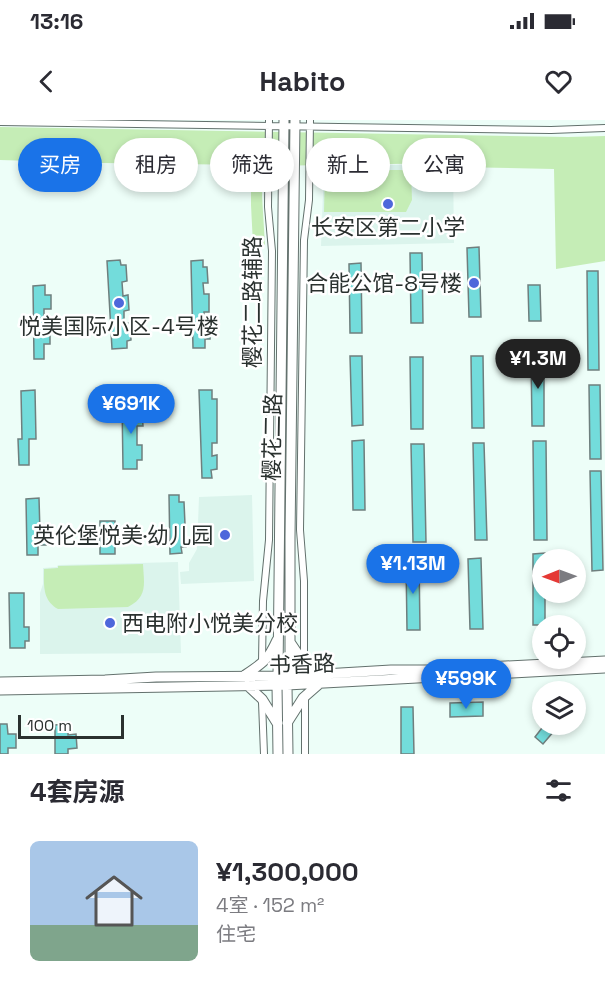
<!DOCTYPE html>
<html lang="zh">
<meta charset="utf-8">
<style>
body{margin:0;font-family:"Space Grotesk","Noto Sans SC",sans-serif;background:#f2f2f3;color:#2b2b33;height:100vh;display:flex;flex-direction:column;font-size:22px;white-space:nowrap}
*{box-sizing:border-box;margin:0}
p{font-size:20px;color:#7c7c81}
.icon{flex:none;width:33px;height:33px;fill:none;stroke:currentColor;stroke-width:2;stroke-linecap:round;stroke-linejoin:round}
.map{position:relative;height:634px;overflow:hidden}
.side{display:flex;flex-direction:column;background:#fff;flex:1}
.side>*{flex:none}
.banner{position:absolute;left:18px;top:18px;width:570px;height:54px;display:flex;gap:12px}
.needle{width:39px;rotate:269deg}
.tools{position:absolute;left:532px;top:429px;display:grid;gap:12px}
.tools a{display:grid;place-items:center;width:54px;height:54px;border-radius:50%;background:#fff;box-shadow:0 3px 9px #0003;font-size:30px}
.scale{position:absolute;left:18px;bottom:15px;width:106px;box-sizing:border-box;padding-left:6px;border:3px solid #2a312f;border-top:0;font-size:16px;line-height:21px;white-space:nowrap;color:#2a312f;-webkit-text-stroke:4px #fff;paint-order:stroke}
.price{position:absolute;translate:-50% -51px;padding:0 14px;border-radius:21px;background:#1a73e8;color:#fff;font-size:20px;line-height:39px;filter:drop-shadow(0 2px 3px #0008)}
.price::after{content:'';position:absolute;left:50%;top:36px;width:18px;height:14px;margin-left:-9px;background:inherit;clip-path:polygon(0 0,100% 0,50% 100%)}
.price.selected{background:#222;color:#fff}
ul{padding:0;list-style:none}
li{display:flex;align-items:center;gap:18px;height:150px;padding:0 30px}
li span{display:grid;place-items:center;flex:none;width:168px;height:120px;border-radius:9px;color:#555}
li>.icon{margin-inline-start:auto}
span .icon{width:72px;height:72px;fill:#fffc;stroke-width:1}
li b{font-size:26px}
h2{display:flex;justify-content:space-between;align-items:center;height:72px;padding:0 30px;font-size:26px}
.chip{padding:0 21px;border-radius:27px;background:#fff;box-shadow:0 3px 9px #0003;font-size:21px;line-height:54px}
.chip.selected{background:#1a73e8;color:#fff}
.status{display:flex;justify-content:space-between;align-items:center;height:42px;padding:0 30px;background:#fff;direction:ltr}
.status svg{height:16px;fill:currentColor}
header{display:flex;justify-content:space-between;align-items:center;height:78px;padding:0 30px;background:#fff;font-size:27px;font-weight:800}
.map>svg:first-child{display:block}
.built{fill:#dbf4ec}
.green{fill:#c5edb6}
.building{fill:#73dcdb;stroke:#6f7f7e;stroke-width:1.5}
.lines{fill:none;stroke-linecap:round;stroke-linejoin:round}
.street-casing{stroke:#63716d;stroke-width:8}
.secondary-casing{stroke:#63716d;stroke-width:11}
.street{stroke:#fff;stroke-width:6}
.secondary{stroke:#fff;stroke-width:9}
.poi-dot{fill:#4e67db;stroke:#fff;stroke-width:2}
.labels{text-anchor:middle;stroke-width:5;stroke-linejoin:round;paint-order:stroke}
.poi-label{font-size:22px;fill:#2a312f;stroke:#fff}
.street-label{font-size:22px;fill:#2a312f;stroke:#fff}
</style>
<div class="status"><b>13:16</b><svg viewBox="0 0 49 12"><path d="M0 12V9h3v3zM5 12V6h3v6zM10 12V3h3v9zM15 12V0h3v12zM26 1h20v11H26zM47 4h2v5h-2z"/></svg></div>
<header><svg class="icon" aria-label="back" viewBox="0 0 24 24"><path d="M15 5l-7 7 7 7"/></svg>Habito<svg class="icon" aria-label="heart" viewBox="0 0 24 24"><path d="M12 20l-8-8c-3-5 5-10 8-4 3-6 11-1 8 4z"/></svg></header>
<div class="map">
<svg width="605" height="634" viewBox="0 0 605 634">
<rect width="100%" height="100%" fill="#edfef8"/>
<path class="built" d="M453,44L454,123L321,126L324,46Z
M252,375L254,461L181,464L180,452L189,451V443L197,429L199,377Z
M178,442L181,533L40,534V473L43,464V448L57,447L58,445Z"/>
<path class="green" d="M0,7L568,17L605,16V141L556,149L554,49L455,47L454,43L263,46L262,76L265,125H253L251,85V45L103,43L0,40Z
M325,50H411L412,80L406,92H324Z
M143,444C144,464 148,477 128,487L58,489C42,480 44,465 44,449L58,448V446Z"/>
<path class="building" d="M479,127L481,197H469L467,128Z
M410,133H422L423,203H411Z
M120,140L121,145H126L127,161L122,162L123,176L128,175L129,190L124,191V203H130L131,220L127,221V228L112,229L107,141Z
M203,140V147H207L208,163H203L204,174H209V192H204V203H210V219H205V228H193L191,141Z
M361,143L362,213H350L349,144Z
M587,151H598L599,250H588Z
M45,165V175H51V189H44V211H50V224H44V239H34L33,166Z
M528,165H540L541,201H529Z
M531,234H544V306H532Z
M350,236H362L363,305L352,306Z
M471,236H483L484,308H472Z
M410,237H423V309H411Z
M589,265H600L601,339H590Z
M35,270L36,319H29V345H19L18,319H22L21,271Z
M199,270H212V279H217V323H212V336L217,335V349L211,350L212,358H202Z
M122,281H136V291H142L143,306H137V325H142V340H137V349H123Z
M364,320L365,390H353L352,321Z
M533,321H546L547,420H534Z
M473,323H484L487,420H475Z
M411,324H424L426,422H413Z
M590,351H601L603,450L592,451Z
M169,375H179V382H184L186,427H181L182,433L170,434Z
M39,378L40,413H46V425H38V435H27L26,379Z
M100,401H115V410H119V425H115V434H100Z
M545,433V440H543V472H545V505H533V434Z
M481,438L483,509H470L468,439Z
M406,440H419L420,510H407Z
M9,473H24V507H29V521H25V528H10Z
M483,582V596L450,597V583Z
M401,587H413L414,634H401Z
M0,604H7L8,614H16V628H8V634H0Z
M68,604V615L76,614L77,628L68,629V634H55V605Z
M545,604H557L554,611L543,624L535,617Z"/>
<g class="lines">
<defs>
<path id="street" d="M0,2L551,10L605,8
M262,542L263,481L269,420L272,131L268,87L269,0
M304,542V461L300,410L304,120L309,80L310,0
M305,578V634
M262,582L264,634"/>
<path id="secondary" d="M290,522L304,543L321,554
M245,555C263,543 268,540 277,520
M0,562L105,560L156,557L290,556L391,550H428L605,541
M247,565L262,579L277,603
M0,570L287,565L605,548
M287,603L303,578L319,564
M278,634L277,565L278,555L284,0
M288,634L287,565L290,556V418L295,0"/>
</defs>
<use href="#street" class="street-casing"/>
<use href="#secondary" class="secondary-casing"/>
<use href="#street" class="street"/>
<use href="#secondary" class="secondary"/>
</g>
<g class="poi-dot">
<circle cx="388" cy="84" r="6"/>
<circle cx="474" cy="163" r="6"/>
<circle cx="119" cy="183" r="6"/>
<circle cx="225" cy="415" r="6"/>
<circle cx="110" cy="503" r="6"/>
</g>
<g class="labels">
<g class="poi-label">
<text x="388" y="115">长安区第二小学</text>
<text x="462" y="171" text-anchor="end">合能公馆-8号楼</text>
<text x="119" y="214">悦美国际小区-4号楼</text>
<text x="213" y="423" text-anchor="end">英伦堡悦美·幼儿园</text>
<text x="122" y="511" text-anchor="start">西电附小悦美分校</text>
</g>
<g class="street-label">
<text transform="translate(252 182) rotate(-90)" y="8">樱花二路辅路</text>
<text transform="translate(272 317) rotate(-89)" y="8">樱花二路</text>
<text transform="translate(302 544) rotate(-2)" y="8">书香路</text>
</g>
</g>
</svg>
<div class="tools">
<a><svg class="needle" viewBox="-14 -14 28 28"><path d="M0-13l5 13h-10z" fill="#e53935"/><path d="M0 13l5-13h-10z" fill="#7c7c81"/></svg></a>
<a><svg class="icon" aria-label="locate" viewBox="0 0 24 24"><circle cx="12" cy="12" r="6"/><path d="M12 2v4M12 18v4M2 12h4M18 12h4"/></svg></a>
<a><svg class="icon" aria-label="layers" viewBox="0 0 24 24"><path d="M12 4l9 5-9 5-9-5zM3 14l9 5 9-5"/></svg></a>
</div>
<div class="scale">100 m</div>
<b class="price selected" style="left:538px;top:270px">¥1.3M</b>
<b class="price" style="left:131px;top:315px">¥691K</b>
<b class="price" style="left:413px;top:475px">¥1.13M</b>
<b class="price" style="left:466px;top:590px">¥599K</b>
<div class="banner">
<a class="chip selected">买房</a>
<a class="chip">租房</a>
<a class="chip">筛选</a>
<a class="chip">新上</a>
<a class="chip">公寓</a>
</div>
</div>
<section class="side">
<h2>4套房源<svg class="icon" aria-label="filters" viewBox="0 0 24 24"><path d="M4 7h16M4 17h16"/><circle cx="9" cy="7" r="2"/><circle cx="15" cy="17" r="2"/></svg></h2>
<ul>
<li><span style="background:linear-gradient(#a9c7e8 70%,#7fa58c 0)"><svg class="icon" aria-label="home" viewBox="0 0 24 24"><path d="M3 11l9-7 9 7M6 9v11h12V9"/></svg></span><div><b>¥1,300,000</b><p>4室 · 152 m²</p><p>住宅</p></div></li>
</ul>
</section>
